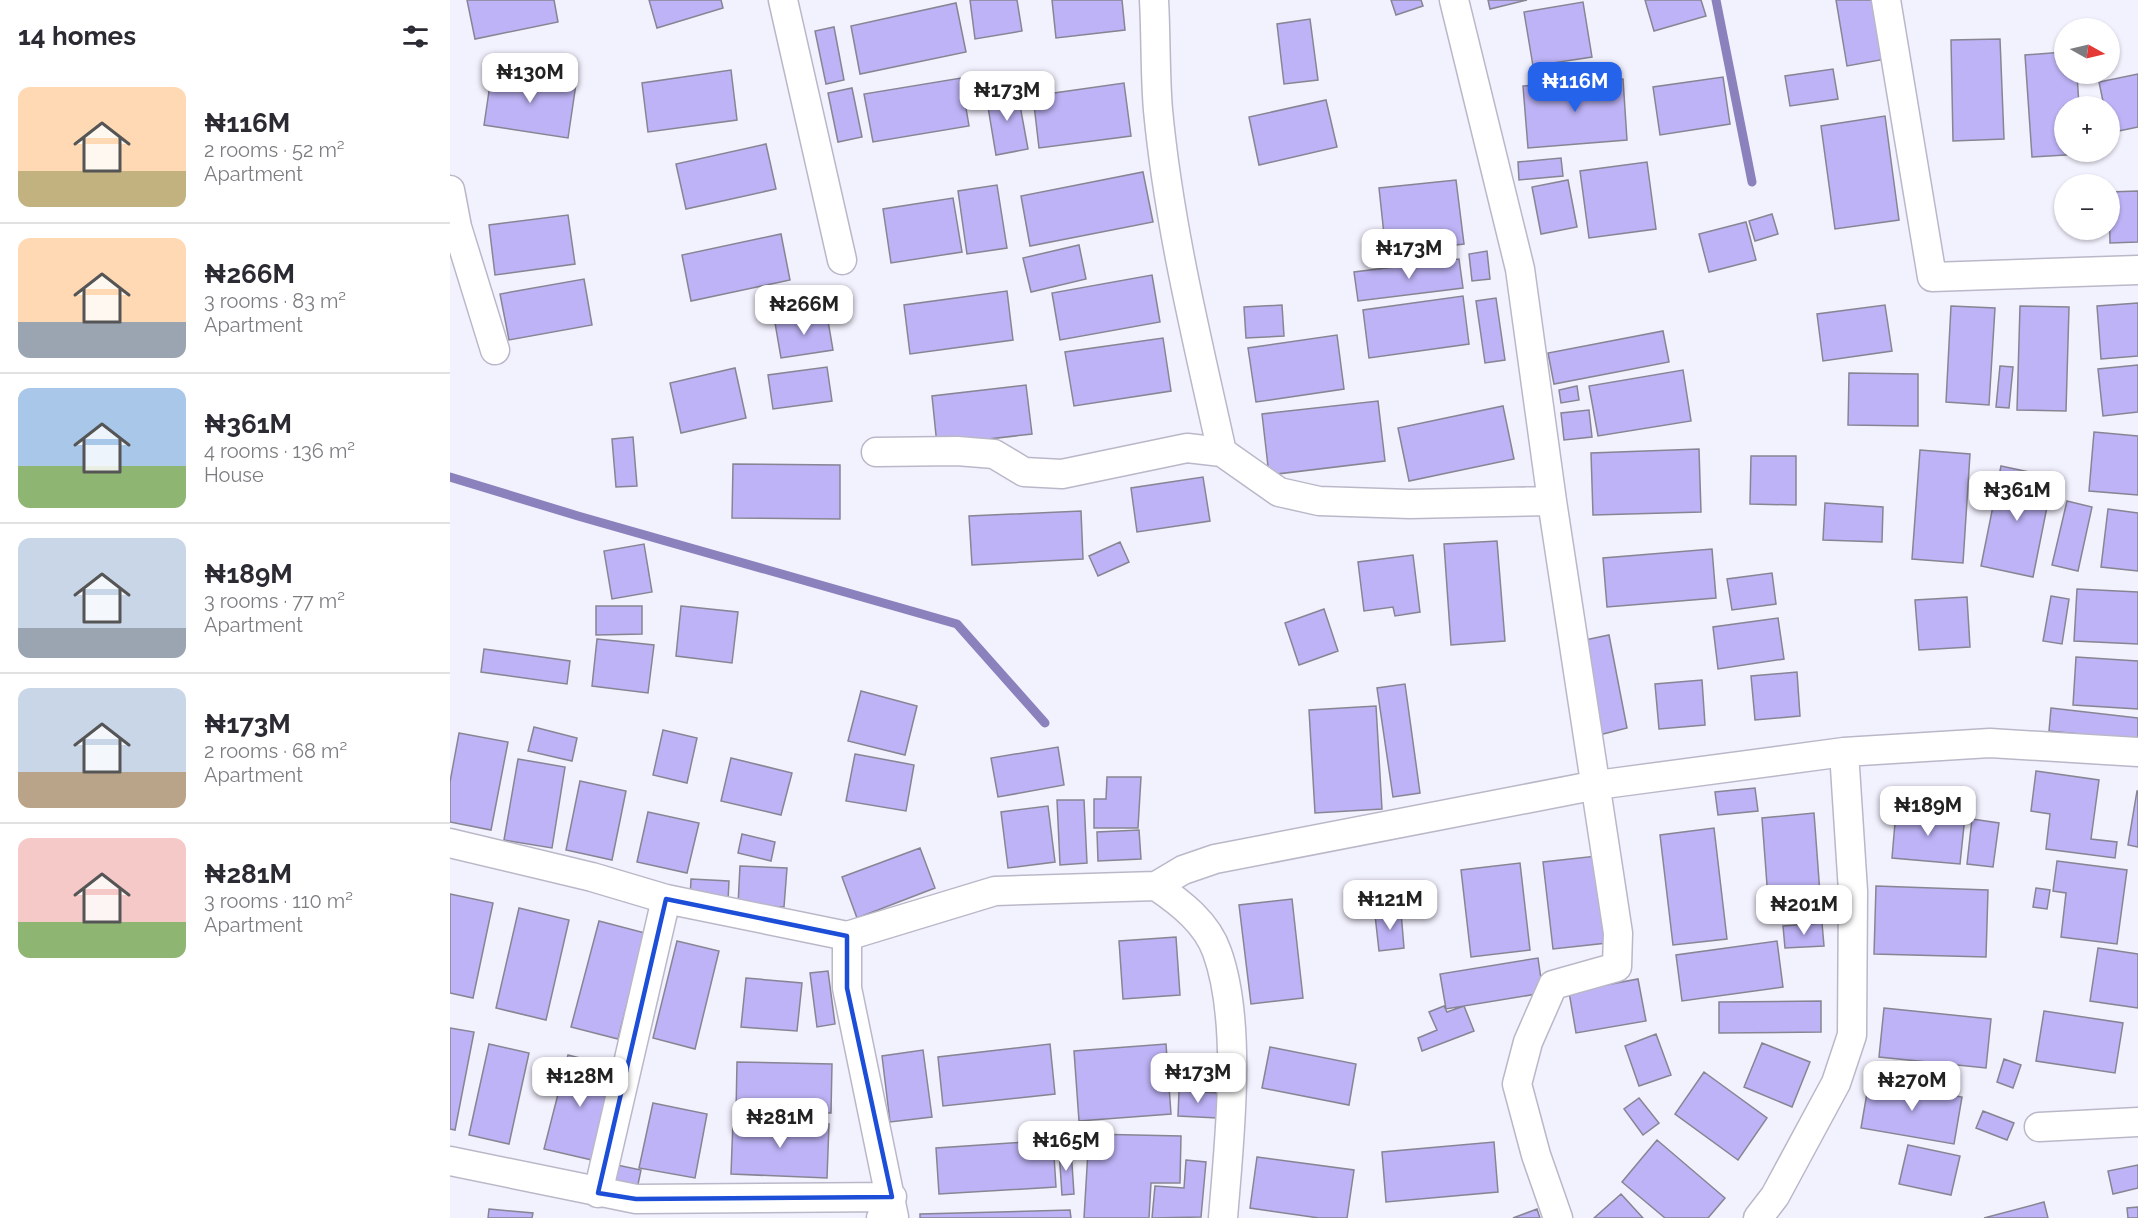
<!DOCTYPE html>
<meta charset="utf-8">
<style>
body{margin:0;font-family:Raleway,sans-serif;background:#f7f7f7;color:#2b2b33;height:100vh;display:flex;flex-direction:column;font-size:22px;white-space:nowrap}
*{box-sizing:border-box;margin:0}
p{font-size:20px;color:#7c7c81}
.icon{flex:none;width:33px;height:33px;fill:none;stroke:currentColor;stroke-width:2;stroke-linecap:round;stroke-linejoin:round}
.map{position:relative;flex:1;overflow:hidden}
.details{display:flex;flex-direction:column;background:#fff;width:450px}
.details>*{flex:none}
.needle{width:39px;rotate:98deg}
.tools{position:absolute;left:1604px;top:18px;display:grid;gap:12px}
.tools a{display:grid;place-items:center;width:66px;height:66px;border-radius:50%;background:#fff;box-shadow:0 2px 4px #0004;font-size:30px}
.price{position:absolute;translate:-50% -51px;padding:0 14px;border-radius:12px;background:#fff;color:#222;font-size:20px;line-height:39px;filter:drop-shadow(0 2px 3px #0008)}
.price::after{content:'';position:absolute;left:50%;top:36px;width:18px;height:14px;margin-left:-9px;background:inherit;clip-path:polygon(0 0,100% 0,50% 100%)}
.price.current{background:#2563eb;color:#fff}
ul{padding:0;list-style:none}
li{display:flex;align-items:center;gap:18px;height:150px;padding:0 18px}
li+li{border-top:2px solid #e1e1e2}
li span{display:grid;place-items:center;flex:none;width:168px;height:120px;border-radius:12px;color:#555}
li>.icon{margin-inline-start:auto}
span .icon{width:72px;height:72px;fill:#fffc;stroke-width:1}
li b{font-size:26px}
h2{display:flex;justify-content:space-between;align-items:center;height:72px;padding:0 18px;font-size:26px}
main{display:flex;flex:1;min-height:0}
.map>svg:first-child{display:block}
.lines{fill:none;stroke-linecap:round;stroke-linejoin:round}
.stream{stroke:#8a81bd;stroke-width:9}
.building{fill:#bdb3f6;stroke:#878593;stroke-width:1.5}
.minor-casing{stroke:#bab8c8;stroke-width:31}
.minor{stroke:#fff;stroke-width:28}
.marked{fill:none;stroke:#1d4ed8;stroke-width:4.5;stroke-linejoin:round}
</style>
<main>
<section class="details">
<h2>14 homes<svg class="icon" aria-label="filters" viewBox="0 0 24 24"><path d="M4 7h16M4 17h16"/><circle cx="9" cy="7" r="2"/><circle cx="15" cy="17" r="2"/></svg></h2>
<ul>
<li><span style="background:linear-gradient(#ffd9b3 70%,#c2b280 0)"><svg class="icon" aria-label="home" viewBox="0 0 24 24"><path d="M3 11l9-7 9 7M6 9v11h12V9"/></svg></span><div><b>₦116M</b><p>2 rooms · 52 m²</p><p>Apartment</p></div></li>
<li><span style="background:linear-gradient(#ffd9b3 70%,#9aa5b1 0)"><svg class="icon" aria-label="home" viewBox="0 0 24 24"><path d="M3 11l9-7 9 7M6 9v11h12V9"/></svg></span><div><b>₦266M</b><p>3 rooms · 83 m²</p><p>Apartment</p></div></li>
<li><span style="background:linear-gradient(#a9c7e8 65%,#8fb573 0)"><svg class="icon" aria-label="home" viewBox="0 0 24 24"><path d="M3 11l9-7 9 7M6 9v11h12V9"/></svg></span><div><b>₦361M</b><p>4 rooms · 136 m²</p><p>House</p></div></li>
<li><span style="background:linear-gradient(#c9d6e8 75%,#9aa5b1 0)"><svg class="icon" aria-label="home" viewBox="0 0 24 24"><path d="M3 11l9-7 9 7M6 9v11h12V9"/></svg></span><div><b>₦189M</b><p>3 rooms · 77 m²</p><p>Apartment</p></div></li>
<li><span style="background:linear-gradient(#c9d6e8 70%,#b9a48a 0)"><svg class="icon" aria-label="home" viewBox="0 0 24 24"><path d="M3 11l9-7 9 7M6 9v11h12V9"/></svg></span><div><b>₦173M</b><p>2 rooms · 68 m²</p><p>Apartment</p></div></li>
<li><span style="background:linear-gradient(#f6c9c9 70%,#8fb573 0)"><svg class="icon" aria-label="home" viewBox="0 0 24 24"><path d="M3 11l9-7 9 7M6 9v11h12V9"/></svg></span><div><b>₦281M</b><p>3 rooms · 110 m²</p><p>Apartment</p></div></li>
</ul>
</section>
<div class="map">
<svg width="1688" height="1218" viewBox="0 0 1688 1218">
<rect width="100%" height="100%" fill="#f2f1fe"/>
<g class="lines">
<path class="stream" d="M1266,0L1302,182
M0,477L128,516L507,624L595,723"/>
</g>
<path class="building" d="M17,0H104L108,22L25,39Z
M199,0H271L273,8L207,28Z
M520,0H567L572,31L525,39Z
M602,0H672L675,30L606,38Z
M941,0H971L973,6L946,15Z
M1038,0H1077L1040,9Z
M1195,0H1251L1256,16L1204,31Z
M1386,0H1425L1436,59L1397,66Z
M1133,2L1142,57L1083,66L1074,12Z
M506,3L516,52L410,74L401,26Z
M860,19L868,80L834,84L827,24Z
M384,27L394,80L376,84L365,31Z
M1550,39L1554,139L1503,141L1501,40Z
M1614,52V74H1627L1629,106H1614V152H1632V154L1582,157L1575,55Z
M1383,69L1388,99L1340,106L1335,76Z
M281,70L287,120L198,132L192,83Z
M42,71L126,84L118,138L34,125Z
M1688,74V127L1659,133V106H1654L1649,82Z
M1273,77L1280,124L1210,135L1203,87Z
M511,78L519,126L423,142L414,94Z
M1173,79L1177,140L1078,148L1073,86Z
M674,83L681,136L589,148L583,96Z
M402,88L412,137L388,142L378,93Z
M567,89L578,149L546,155L536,95Z
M876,100L887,147L809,165L799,117Z
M1435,116L1449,220L1385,229L1371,126Z
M316,144L326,189L236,209L226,164Z
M1111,158L1113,176L1069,180L1068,162Z
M1197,162L1206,229L1139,238L1130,171Z
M693,172L703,222L580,246L571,196Z
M1006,180L1014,244L936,253L929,188Z
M1118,180L1127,227L1091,234L1082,187Z
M547,185L557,248L517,254L508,191Z
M1688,191V242L1660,243L1659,192Z
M503,198L512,252L441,263L433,209Z
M1322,214L1328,234L1305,241L1299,221Z
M118,215L125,264L45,275L39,225Z
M1296,222L1306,260L1259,272L1249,234Z
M331,234L340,280L241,301L232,255Z
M629,245L636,279L581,292L573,258Z
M1037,251L1040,279L1022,281L1019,254Z
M1009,259L1013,288L908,301L904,272Z
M702,275L710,322L610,340L602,293Z
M134,279L142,325L59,340L50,294Z
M557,291L563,340L460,354L454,305Z
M1013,296L1019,344L919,358L913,310Z
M1046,298L1055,360L1035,363L1026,301Z
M1688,303V356L1651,359L1647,306Z
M832,305L834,336L796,338L794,307Z
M1435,305L1442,351L1373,361L1367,314Z
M1501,306L1545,308L1539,405L1496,402Z
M1570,306L1619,307L1616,411L1567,410Z
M377,315L383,350L331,358L325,323Z
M1213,331L1219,362L1104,384L1098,353Z
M887,335L894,389L806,402L798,348Z
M713,338L721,391L624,406L615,352Z
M1688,365V412L1653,416L1648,369Z
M1550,366L1563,367L1559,408L1546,407Z
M377,367L382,401L323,409L318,375Z
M285,368L296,418L231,433L220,383Z
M1233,370L1241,421L1148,436L1139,386Z
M1399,373L1468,374V426L1398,425Z
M576,385L582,434L487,445L482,396Z
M1127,386L1129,400L1111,403L1109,390Z
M928,401L935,461L819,475L812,414Z
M1053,406L1064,459L959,481L948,428Z
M1139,410L1142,437L1114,440L1111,413Z
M1644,432L1688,436V495L1639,491Z
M183,437L187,486L166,487L162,439Z
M1249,449L1251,512L1143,515L1141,453Z
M1470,450L1520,454L1513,563L1462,559Z
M1301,456H1346V505L1300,504Z
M283,464L390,465V519L282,518Z
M1551,466L1603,477L1583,577L1531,566Z
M753,477L760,521L687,532L681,488Z
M1617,501L1642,507L1628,571L1602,565Z
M1375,503L1433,507L1432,542L1373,540Z
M1658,509L1688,513V571L1651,567Z
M631,511L633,559L522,565L519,516Z
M1047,541L1055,641L1001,645L994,544Z
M670,542L679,562L648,576L639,556Z
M194,544L202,592L162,599L154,551Z
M1262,549L1266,598L1157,607L1153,558Z
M963,555L970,612L945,616L943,607L914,611L908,562Z
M1322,573L1326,604L1282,610L1277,579Z
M1627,589L1688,592V644L1624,641Z
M1601,596L1619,599L1612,644L1593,641Z
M1517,597L1520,647L1469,650L1465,600Z
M146,606H192V634L146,635Z
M231,606L288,612L282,663L226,656Z
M874,609L888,651L849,665L835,623Z
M1328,618L1334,659L1268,669L1263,627Z
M1159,635L1177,728L1149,735L1130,641Z
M147,639L204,645L198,693L142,686Z
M34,649L120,661L117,684L31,672Z
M1626,657L1688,661V709L1623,705Z
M1347,672L1350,716L1305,720L1301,676Z
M1252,680L1255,725L1209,729L1205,684Z
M955,684L970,793L943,797L927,688Z
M411,691L467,706L455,755L398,741Z
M926,706L932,809L865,813L859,710Z
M1601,708L1688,718V740L1599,731Z
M84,727L127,738L122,761L78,751Z
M213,730L247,738L237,783L203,775Z
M9,733L58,742L41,830L0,822V782Z
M608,747L614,785L548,797L541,758Z
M405,754L464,765L456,811L396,801Z
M281,758L342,773L331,815L271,801Z
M68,759L115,767L102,848L54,840Z
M1586,771L1649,780L1641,839L1667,842L1665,858L1596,849L1600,814L1581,811Z
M657,777H691L688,828H644V799H656Z
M130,781L176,791L162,860L116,850Z
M1305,788L1308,811L1268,815L1265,792Z
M1687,791H1688V847L1678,845Z
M607,800H634L637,863L610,865Z
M598,806L605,862L558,868L551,812Z
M1446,811L1515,816L1510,864L1442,858Z
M198,812L249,823L237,873L187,862Z
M1364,813L1371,907L1319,912L1312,818Z
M1522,819L1549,823L1543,867L1517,864Z
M1264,828L1277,939L1223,945L1210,835Z
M689,830L691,859L648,861L647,832Z
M292,834L325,842L321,861L288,853Z
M470,848L485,888L407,918L392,877Z
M1147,856L1157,943L1103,949L1093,862Z
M1607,861L1677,870L1667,944L1611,937L1616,893L1603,891Z
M1070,863L1080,950L1021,957L1011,870Z
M290,866L337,868L334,907L288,905Z
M241,879L279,881L278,901L240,900Z
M1426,886L1538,890L1536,957L1424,954Z
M1586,888L1600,890L1597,909L1583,907Z
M0,894L43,903L23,998L0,993Z
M842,899L853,998L801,1004L789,905Z
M69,908L119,920L96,1020L46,1008Z
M951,912L954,948L929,951L925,915Z
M149,921L195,933L168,1039L121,1027Z
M1372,923L1374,946L1335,948L1333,926Z
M726,937L730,995L673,999L669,941Z
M227,941L269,951L245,1049L203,1038Z
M1327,941L1333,987L1232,1001L1226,955Z
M1648,948L1688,954V1008L1640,1001Z
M1088,958L1093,993L996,1009L990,974Z
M378,971L385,1024L367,1027L360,973Z
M296,978L352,983L347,1031L291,1027Z
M1188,979L1196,1021L1126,1033L1119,992Z
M1371,1001V1032L1269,1033V1002Z
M994,1006L997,1012L1014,1006L1024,1031L972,1051L968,1038L987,1030L979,1012Z
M1434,1008L1541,1019L1536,1068L1429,1057Z
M1594,1011L1673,1023L1665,1073L1586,1061Z
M0,1028L24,1032L5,1130L0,1129Z
M1206,1034L1221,1075L1189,1086L1175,1046Z
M1312,1043L1360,1062L1342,1107L1294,1087Z
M39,1044L79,1053L59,1144L19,1135Z
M600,1044L605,1094L493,1106L488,1057Z
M716,1044L721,1114L629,1121L624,1051Z
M820,1047L906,1064L899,1105L812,1088Z
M473,1050L482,1117L440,1122L432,1056Z
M118,1055L166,1067L142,1160L94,1149Z
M1554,1059L1571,1065L1563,1088L1547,1082Z
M287,1062L382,1064L381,1113L286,1112Z
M1254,1072L1317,1118L1288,1160L1225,1114Z
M1419,1081L1512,1097L1504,1144L1411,1128Z
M729,1091L768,1093L767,1118L728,1116Z
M1189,1098L1209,1123L1193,1135L1174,1109Z
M203,1103L257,1114L245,1178L189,1168Z
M1533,1111L1564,1123L1557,1140L1526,1128Z
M283,1121L379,1124L377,1178L281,1174Z
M639,1134L731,1136L730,1183H701L699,1218H634Z
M603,1140L606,1187L489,1194L486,1148Z
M1207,1140L1275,1198L1258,1218H1215L1172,1182Z
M1044,1142L1048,1192L936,1202L932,1152Z
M1458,1145L1510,1156L1501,1195L1449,1184Z
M621,1149L624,1194L612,1195L609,1150Z
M807,1157L904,1170L897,1218H869L800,1208Z
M736,1160L756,1162L751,1217L702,1218L705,1186L734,1188Z
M167,1165L191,1170L187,1189L164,1184Z
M1688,1165V1188L1663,1194L1658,1171Z
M1171,1194L1193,1218H1144Z
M1594,1202L1598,1218H1534Z
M1688,1207V1218H1678L1677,1208Z
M39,1209L83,1213L82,1218H38Z
M1087,1209L1090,1218H1063Z
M620,1210L621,1218H470V1214Z"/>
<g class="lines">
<defs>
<path id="minor" d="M333,0L392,260
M704,0C706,36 705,74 708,110C719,226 747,339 772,452
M1004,0L1070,269L1102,501L1168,933L1167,967L1103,985L1078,1042L1067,1084L1086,1155L1108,1218
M1436,0L1482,277L1688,270
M0,190L7,227L45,350
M426,452L507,451L544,454L574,472L612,474L737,448L772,452L829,492L869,501L960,504L1102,501
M0,843L142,877L216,899L397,936L545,891L706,886L733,870L765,859L1147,785L1394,752L1540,743L1688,752
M706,886C731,903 757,923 767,952C793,1024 779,1142 773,1218
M397,936V988L444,1217
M1589,1127L1688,1122
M0,1161L186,1199L442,1197L431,1218
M148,1193L216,899
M1308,1218L1325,1196L1386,1083L1402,1035L1403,891L1394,752"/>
</defs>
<use href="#minor" class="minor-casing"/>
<use href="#minor" class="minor"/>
</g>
<path class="marked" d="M216,899L397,936V988L442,1197L186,1199L148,1193Z"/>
</svg>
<div class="tools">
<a><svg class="needle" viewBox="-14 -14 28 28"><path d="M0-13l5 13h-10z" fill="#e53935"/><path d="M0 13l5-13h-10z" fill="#7c7c81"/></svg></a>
<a>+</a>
<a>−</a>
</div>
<b class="price" style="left:80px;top:104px">₦130M</b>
<b class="price current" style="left:1125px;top:113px">₦116M</b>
<b class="price" style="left:557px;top:122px">₦173M</b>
<b class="price" style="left:959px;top:280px">₦173M</b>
<b class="price" style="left:354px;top:336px">₦266M</b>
<b class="price" style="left:1567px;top:522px">₦361M</b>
<b class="price" style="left:1478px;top:837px">₦189M</b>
<b class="price" style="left:940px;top:931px">₦121M</b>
<b class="price" style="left:1354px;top:936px">₦201M</b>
<b class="price" style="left:748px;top:1104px">₦173M</b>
<b class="price" style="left:130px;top:1108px">₦128M</b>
<b class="price" style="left:1462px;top:1112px">₦270M</b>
<b class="price" style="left:330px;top:1149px">₦281M</b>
<b class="price" style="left:616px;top:1172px">₦165M</b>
</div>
</main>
